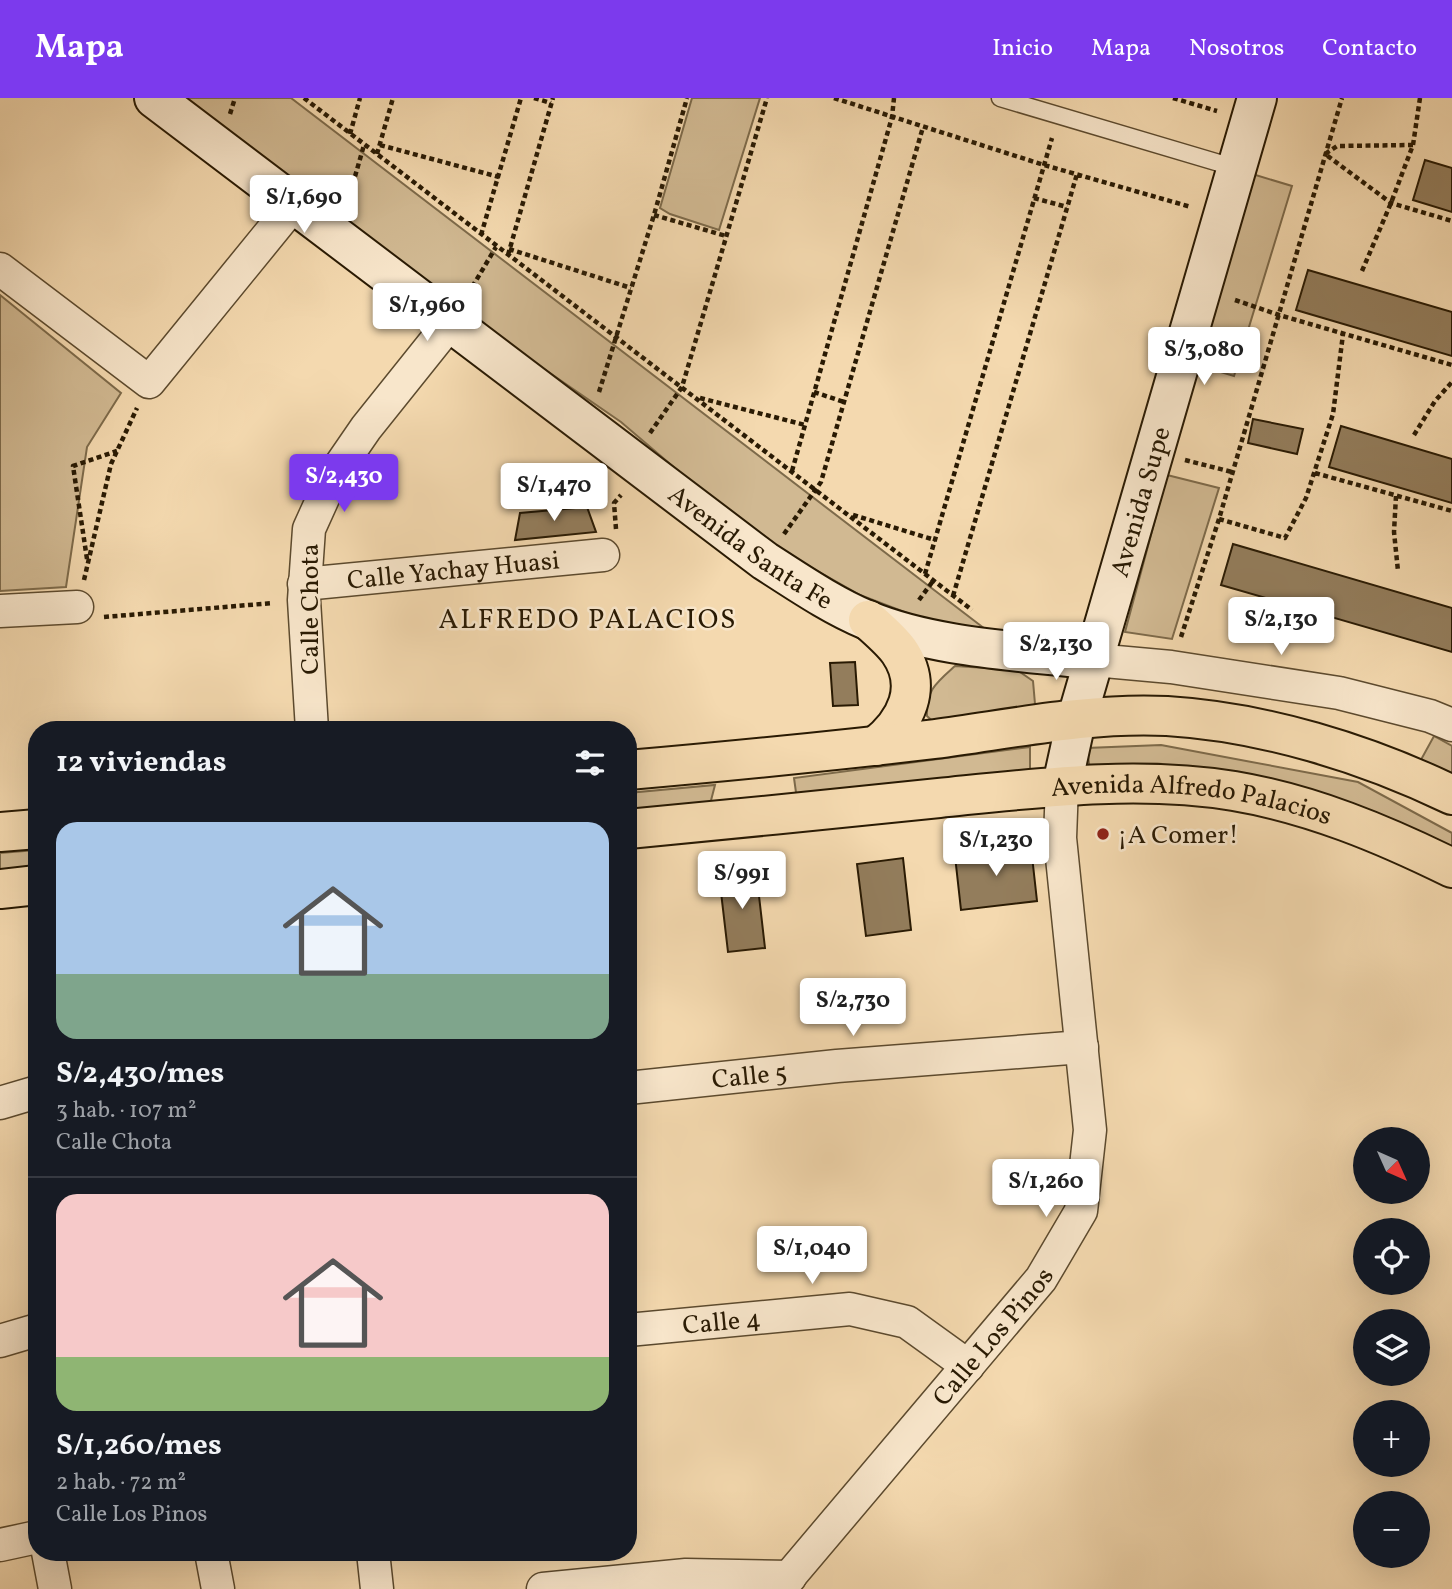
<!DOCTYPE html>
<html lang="es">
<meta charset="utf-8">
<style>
body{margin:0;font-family:Vollkorn,serif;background:#20242c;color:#f1f3f6;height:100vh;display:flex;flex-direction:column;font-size:26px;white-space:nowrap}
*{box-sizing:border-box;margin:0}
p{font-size:23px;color:#9ea1a6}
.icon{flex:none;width:38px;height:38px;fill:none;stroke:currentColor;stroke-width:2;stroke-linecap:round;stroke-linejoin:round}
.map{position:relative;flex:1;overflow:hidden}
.sheet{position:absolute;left:28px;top:623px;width:609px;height:840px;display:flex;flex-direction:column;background:#171b24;border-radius:28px;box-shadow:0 7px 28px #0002}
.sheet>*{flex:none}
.needle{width:46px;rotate:135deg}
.fabs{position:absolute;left:1353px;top:1029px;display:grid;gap:14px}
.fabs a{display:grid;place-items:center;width:77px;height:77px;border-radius:50%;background:#171b24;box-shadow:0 7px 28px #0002;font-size:35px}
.price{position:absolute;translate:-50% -60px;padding:0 16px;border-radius:7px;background:#fff;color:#222;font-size:23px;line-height:46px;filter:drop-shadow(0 2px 4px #0008)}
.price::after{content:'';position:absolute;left:50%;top:42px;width:21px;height:16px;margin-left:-10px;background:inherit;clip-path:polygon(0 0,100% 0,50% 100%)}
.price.on{background:#7c3aed;color:#fff}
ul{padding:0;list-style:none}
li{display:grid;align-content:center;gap:14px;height:371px;padding:0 28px}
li+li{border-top:2px solid #363941}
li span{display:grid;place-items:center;height:217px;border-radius:21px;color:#555}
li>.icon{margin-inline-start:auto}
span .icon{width:126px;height:126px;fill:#fffc;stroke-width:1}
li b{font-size:30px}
h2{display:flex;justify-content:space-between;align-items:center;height:84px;padding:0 28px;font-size:30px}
header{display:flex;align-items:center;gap:42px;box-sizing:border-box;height:98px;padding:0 35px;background:#7c3aed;color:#fff}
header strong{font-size:33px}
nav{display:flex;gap:38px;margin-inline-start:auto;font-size:24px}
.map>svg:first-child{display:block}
.green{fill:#d1b992;stroke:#7d6a4a;stroke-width:2}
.building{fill:#937d5c;stroke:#291a03;stroke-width:2}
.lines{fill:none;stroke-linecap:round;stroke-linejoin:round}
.lane-casing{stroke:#5c4a2e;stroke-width:19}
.street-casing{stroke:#5c4a2e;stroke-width:35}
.secondary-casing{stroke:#291a03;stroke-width:42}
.primary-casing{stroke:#291a03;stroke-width:42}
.path{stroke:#291a03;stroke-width:4.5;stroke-dasharray:5 3.5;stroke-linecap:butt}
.lane{stroke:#f8e6cb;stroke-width:16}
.street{stroke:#f8e6cb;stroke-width:32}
.secondary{stroke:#f8e6cb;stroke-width:38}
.primary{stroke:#f4d9af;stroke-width:38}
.poi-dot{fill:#8f2418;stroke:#f8e6cb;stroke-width:2.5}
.labels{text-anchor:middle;stroke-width:5;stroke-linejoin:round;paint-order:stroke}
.street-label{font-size:26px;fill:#291a03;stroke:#f8e6cb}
.poi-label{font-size:26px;fill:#291a03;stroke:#f8e6cb;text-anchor:start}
.neighbourhood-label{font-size:28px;letter-spacing:2px;fill:#291a03;stroke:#f8e6cb}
</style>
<header>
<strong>Mapa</strong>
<nav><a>Inicio</a><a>Mapa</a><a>Nosotros</a><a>Contacto</a></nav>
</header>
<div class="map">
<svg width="1452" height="1491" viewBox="0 0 1452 1491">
<rect width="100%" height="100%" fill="#f4d9af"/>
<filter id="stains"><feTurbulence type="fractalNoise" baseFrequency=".00286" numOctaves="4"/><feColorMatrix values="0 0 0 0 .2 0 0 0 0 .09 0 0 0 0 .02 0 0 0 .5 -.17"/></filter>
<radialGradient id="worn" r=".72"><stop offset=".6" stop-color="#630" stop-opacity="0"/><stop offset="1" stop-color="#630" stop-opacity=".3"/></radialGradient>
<path class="green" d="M186,0H291L989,534L941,528L860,497L752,436L621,324L483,229Z
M692,0H760L719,132L670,116L660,110Z
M1249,75L1292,88L1234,278L1191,265Z
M0,197L121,295L87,349L66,489L0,493Z
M1167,377L1219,390L1172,541L1125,534Z
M955,568L1017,572L1033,583L1035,606L1019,617L940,630L927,618C926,592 936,585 955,568Z
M1434,638L1452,648V688L1417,669Z
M1161,647L1358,684L1452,735V766L1355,716L1091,681L1087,650Z
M1030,649V680L798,709L794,680Z
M715,687L708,714L628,722V695Z
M37,752V777L0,781V755Z"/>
<path class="building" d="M1425,62L1452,70V114L1413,102Z
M1308,172L1452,214V258L1296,212Z
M1253,321L1303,331L1297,356L1248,345Z
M1341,328L1452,361V405L1329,369Z
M587,409L596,434L515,442L520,415Z
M1233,446L1452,510V554L1221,487Z
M855,564L858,607L833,608L830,565Z
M1031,749L1037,803L961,812L955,758Z
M903,760L911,832L866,838L857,766Z
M756,772L765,850L728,854L719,777Z"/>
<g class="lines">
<defs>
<path id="lane" d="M1000,0L1236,70"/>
<g id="street">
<path d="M0,171L149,284L294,106"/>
<path id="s1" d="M304,486L603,457"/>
<path d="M0,513L77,509"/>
<path d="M1094,562L1171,569L1339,595L1430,618L1452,627"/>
<path d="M312,632L304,502L309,431L333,378L366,330L450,225"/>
<path id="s2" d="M628,990L837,968L1082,949"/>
<path d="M0,1005L37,994"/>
<path id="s3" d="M628,1232L850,1211L907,1224L968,1268"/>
<path d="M0,1243L37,1232"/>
<path d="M0,1447L37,1439"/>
<path d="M48,1454L55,1491"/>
<path d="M211,1454L218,1491"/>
<path d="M373,1454L377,1491"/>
<path d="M543,1491L686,1477L790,1479"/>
<path id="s4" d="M779,1491L1041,1181L1081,1113L1090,1032L1060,740L1062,687"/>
</g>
<g id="secondary">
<path id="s5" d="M154,0L765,463C798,484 831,507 867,522C934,550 1022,553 1094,562"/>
<path id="s6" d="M1062,687L1076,623L1257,0"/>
</g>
<g id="primary">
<path d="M868,522C879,532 891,542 899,553C924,589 906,624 876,648"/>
<path d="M628,672C730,663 833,653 935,641C1011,631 1090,614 1167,618C1264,624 1365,655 1452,697"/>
<path id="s7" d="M628,731C732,721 835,711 939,700C1037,690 1136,677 1234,693C1311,706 1383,736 1452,770"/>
<path d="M0,734L37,731"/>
<path d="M0,791L37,787"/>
</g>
</defs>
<use href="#lane" class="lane-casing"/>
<use href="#street" class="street-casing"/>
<use href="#secondary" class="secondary-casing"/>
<use href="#primary" class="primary-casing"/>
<path class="path" d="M304,0L972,512
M534,0L551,5
M834,0L1044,67L1191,109
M1173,0L1217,13
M230,16L235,0
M350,36L360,0
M380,47L499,79
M1413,47L1337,48L1325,56L1391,105L1452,123
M377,56L393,0
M1034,100L1067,109
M348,103L364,47
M654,117L726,138
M481,137L521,0
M509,151L631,190
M508,157L553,0
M1362,173L1391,105L1413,47L1420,0
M468,196L496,149
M1235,202L1279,217L1452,267
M599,294L654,117L687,0
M814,294L844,304
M700,300L805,327
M650,335L682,289L767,0
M1414,337L1435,303L1452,284
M1185,362L1232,374
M792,373L892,19L894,0
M1315,375L1452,413
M1396,398L1394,434L1398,473
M853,417L935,442
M1219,421L1285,440L1306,400L1333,316L1343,236
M616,431L614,405L621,397
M784,436L821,384L923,29
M87,461L73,368L117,353
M925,476L1052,40
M84,482L111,366L137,310
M953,498L1077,76
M919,502L933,483
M104,519L273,505
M1181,539L1219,421L1342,0"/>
<use href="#lane" class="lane"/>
<use href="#street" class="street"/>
<use href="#secondary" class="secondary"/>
<use href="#primary" class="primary"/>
</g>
<circle class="poi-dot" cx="1103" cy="736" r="7"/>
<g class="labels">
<g class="street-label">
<text dy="9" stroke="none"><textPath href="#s6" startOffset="294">Avenida Supe</textPath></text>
<text dy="9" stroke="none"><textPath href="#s5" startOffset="747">Avenida Santa Fe</textPath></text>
<text dy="9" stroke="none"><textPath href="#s1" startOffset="150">Calle Yachay Huasi</textPath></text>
<text transform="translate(309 511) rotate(-90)" y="9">Calle Chota</text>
<text dy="9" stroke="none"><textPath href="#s7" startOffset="567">Avenida Alfredo Palacios</textPath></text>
<text dy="9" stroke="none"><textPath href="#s2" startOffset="122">Calle 5</textPath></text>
<text dy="9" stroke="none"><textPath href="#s3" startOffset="94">Calle 4</textPath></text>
<text dy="9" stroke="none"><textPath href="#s4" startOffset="331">Calle Los Pinos</textPath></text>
</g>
<g class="poi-label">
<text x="1117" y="745">¡A Comer!</text>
</g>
<g class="neighbourhood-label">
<text x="588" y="530">ALFREDO PALACIOS</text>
</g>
</g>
<rect width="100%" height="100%" filter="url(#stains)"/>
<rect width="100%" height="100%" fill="url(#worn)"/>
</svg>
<div class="fabs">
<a><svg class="needle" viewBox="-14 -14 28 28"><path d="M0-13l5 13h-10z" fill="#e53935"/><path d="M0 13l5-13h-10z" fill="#9ea1a6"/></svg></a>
<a><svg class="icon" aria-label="locate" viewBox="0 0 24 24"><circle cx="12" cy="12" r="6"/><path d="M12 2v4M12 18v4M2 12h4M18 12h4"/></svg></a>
<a><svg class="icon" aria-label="layers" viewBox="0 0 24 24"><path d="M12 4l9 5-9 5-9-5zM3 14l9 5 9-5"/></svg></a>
<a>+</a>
<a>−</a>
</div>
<b class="price" style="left:304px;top:137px">S/1,690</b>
<b class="price" style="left:427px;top:245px">S/1,960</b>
<b class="price" style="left:1204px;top:289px">S/3,080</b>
<b class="price on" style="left:344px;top:416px">S/2,430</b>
<b class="price" style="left:554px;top:425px">S/1,470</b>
<b class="price" style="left:1281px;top:559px">S/2,130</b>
<b class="price" style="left:1056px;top:584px">S/2,130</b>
<b class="price" style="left:996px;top:780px">S/1,230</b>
<b class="price" style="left:742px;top:813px">S/991</b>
<b class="price" style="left:853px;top:940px">S/2,730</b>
<b class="price" style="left:1046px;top:1121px">S/1,260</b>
<b class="price" style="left:812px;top:1188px">S/1,040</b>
<section class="sheet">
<h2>12 viviendas<svg class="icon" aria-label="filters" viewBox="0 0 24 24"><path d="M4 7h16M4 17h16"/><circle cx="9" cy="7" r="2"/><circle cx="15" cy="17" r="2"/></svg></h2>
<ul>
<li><span style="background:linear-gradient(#a9c7e8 70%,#7fa58c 0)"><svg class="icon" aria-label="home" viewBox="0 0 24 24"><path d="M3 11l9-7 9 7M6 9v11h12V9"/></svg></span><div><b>S/2,430/mes</b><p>3 hab. · 107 m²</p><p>Calle Chota</p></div></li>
<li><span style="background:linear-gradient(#f6c9c9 75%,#8fb573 0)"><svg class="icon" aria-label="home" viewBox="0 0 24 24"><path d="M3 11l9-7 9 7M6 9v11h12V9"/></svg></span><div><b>S/1,260/mes</b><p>2 hab. · 72 m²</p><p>Calle Los Pinos</p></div></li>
</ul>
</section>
</div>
